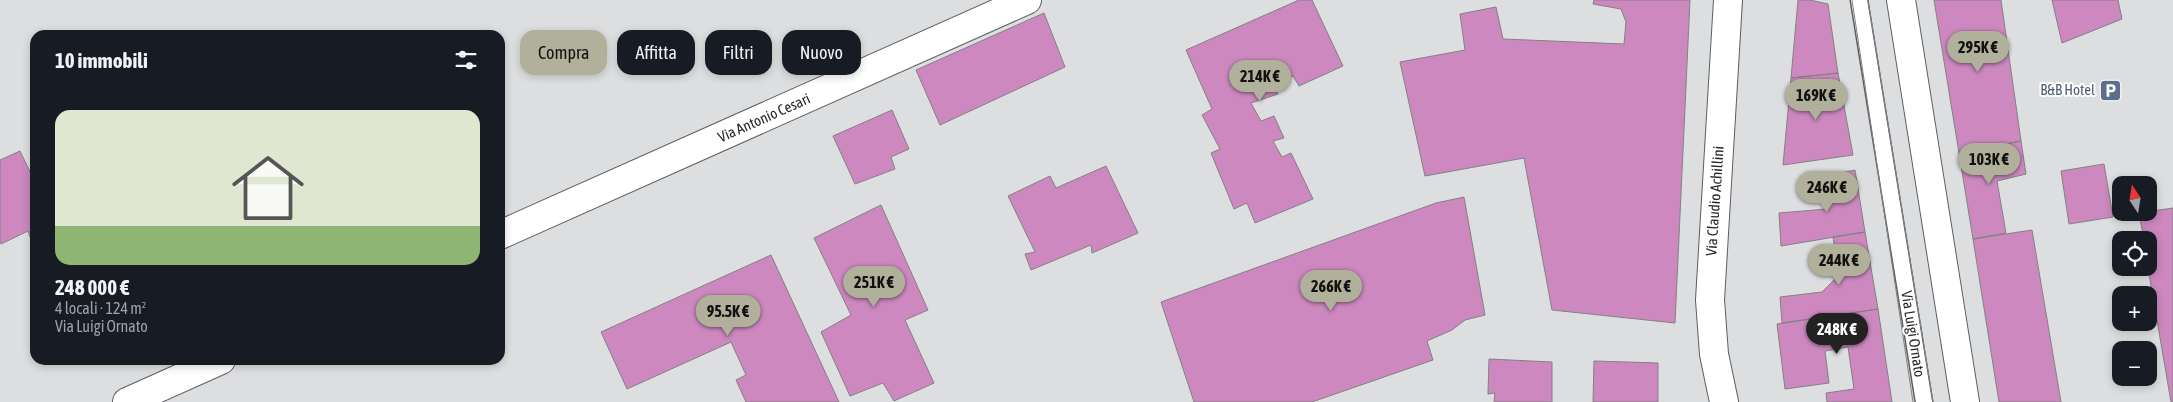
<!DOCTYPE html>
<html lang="it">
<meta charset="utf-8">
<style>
body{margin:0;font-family:"Asap Condensed",sans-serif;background:#20242c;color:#f1f3f6;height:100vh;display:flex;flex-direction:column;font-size:19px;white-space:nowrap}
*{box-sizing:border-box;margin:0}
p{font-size:16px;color:#9ea1a6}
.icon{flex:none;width:28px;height:28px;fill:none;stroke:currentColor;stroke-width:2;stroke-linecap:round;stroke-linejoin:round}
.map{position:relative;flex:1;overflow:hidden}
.side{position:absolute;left:30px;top:30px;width:475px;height:335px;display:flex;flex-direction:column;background:#171b24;border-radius:15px;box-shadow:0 2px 8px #0003}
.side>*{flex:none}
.guide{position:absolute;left:520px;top:30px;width:475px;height:45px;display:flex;gap:10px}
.needle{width:32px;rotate:348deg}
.controls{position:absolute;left:2112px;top:176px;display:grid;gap:10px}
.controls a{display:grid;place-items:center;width:45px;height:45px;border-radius:10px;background:#171b24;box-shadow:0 2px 8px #0003;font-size:25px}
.price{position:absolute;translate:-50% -42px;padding:0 11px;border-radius:18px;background:#b0b09b;color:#111;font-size:16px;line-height:32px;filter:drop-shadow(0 1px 2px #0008)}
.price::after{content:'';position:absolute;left:50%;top:30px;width:15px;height:11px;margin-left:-8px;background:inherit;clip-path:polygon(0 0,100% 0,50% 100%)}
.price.selected{background:#222;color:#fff}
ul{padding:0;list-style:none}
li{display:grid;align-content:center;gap:10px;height:265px;padding:0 25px}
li+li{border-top:1px solid #363941}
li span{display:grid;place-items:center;height:155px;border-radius:15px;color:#555}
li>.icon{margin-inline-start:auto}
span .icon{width:90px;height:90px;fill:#fffc;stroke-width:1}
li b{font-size:21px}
h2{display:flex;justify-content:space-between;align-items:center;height:60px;padding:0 25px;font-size:21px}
.pill{padding:0 18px;border-radius:15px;background:#171b24;box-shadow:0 2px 8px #0003;font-size:18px;line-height:45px}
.pill.selected{background:#b0b09b;color:#111}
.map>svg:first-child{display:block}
.building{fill:#cc88bf;stroke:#838182}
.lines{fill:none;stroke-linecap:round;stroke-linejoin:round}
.service-casing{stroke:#5d5e60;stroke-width:19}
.minor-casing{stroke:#5d5e60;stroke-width:30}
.secondary-casing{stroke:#5d5e60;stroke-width:30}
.service{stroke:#fff;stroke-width:16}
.minor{stroke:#fff;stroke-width:28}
.secondary{stroke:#fff;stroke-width:28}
.tram{stroke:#818183;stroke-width:1}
.labels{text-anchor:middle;stroke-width:4;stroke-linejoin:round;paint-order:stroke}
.service-label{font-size:15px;fill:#4e5e75;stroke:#fff;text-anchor:end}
.street-label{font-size:15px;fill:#272728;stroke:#fff}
</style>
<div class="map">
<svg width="2173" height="402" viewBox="0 0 2173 402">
<rect width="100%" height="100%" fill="#dddee0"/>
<path class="building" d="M1299,0H1312L1343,66L1299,86L1293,76L1273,85L1278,94L1251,103L1261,121L1274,116L1284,138L1273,141L1282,157L1291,153L1313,199L1255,223L1247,203L1234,209L1211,153L1220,149L1202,115L1212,109L1186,50Z
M1594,0H1690L1675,323L1552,310L1524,158L1425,176L1400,62L1465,50L1460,14L1496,7L1503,39L1624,44L1626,22L1621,9L1593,4Z
M1798,0H1810L1828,4L1838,73L1791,78Z
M1934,0H2001L2021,141L1959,153Z
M2052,0H2118L2122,19L2062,43Z
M1044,13L1065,67L940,125L916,70Z
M1838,73L1853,155L1783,165L1791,78Z
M892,110L909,149L891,157L895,169L855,184L833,136Z
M2021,141L2026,174L1997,181L2006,233L1973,239L1959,153Z
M20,151L35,182V250L28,231L1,244L0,242V160Z
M2104,164L2113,217L2069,224L2061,171Z
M1106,166L1138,233L1092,253L1091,245L1031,270L1025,254L1035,252L1008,196L1050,176L1056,188Z
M1855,170L1865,232L1781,246L1779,213L1826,209L1820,177Z
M1464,197L1485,315L1465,320L1452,330L1427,341L1433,360L1312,402H1194L1161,302L1436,203Z
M881,205L928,310L905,320L934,383L894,401L883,383L850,396L821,332L851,315L814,238Z
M2173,208V402H2171L2148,268L2149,240H2144L2139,213Z
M2032,230L2061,402H1999L1973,239Z
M1865,232L1878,309L1782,323L1780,297L1822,292L1839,275L1833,237Z
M771,255L839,402H746L736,380L746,375L731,342L627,389L601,332Z
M1878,309L1892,402H1827L1826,393L1854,389L1848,347L1825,351L1829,383L1785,389L1777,324Z
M1489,359L1552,362V402H1494L1495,393L1488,394Z
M1594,361L1658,363V402H1593Z"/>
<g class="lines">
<defs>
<path id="service" d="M1859,0L1924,402"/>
<path id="minor" d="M500,235L1027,0
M127,402L221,360"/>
<path id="secondary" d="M1901,0L1965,402
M1724,402L1714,354L1710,300L1728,0"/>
</defs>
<use href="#service" class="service-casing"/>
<use href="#minor" class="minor-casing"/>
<use href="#secondary" class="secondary-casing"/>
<use href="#service" class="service"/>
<use href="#minor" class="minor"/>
<use href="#secondary" class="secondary"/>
<path class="tram" d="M1852,0L1913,402
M1868,0L1933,402"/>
</g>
<defs>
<symbol id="parking-square" viewBox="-11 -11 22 22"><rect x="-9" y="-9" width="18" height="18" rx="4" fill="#5c6f8a" stroke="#fff"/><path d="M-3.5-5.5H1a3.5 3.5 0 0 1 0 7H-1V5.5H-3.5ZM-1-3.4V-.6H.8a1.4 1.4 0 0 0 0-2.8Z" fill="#fff"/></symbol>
</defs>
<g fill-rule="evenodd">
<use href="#parking-square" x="2098" y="78" width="25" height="25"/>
</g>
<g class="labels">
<g class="service-label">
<text x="2095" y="95">B&amp;B Hotel</text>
</g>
<g class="street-label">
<text transform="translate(764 118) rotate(-24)" y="5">Via Antonio Cesari</text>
<text transform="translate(1715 201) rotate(-86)" y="5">Via Claudio Achillini</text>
<text transform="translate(1913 334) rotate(81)" y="5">Via Luigi Ornato</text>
</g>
</g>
</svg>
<div class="controls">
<a><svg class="needle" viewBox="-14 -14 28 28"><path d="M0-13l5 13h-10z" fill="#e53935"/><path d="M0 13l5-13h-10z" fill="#9ea1a6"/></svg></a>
<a><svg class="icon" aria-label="locate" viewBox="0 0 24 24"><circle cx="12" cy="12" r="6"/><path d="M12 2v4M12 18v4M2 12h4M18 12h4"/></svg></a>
<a>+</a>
<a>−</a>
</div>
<b class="price" style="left:1978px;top:73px">295K €</b>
<b class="price" style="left:1260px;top:102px">214K €</b>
<b class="price" style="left:1816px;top:121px">169K €</b>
<b class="price" style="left:1989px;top:185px">103K €</b>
<b class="price" style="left:1827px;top:213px">246K €</b>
<b class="price" style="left:1839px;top:286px">244K €</b>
<b class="price" style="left:874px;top:308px">251K €</b>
<b class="price" style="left:1331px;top:312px">266K €</b>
<b class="price" style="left:728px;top:337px">95.5K €</b>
<b class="price selected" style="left:1837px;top:355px">248K €</b>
<div class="guide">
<a class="pill selected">Compra</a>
<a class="pill">Affitta</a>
<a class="pill">Filtri</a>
<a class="pill">Nuovo</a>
</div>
<section class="side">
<h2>10 immobili<svg class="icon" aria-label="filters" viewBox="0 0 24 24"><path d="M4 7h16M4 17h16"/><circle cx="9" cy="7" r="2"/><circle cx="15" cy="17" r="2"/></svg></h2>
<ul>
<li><span style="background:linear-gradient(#dfe7d0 75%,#8fb573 0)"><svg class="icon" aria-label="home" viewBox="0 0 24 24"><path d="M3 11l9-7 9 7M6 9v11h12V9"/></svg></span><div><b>248 000 €</b><p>4 locali · 124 m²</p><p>Via Luigi Ornato</p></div></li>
</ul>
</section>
</div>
